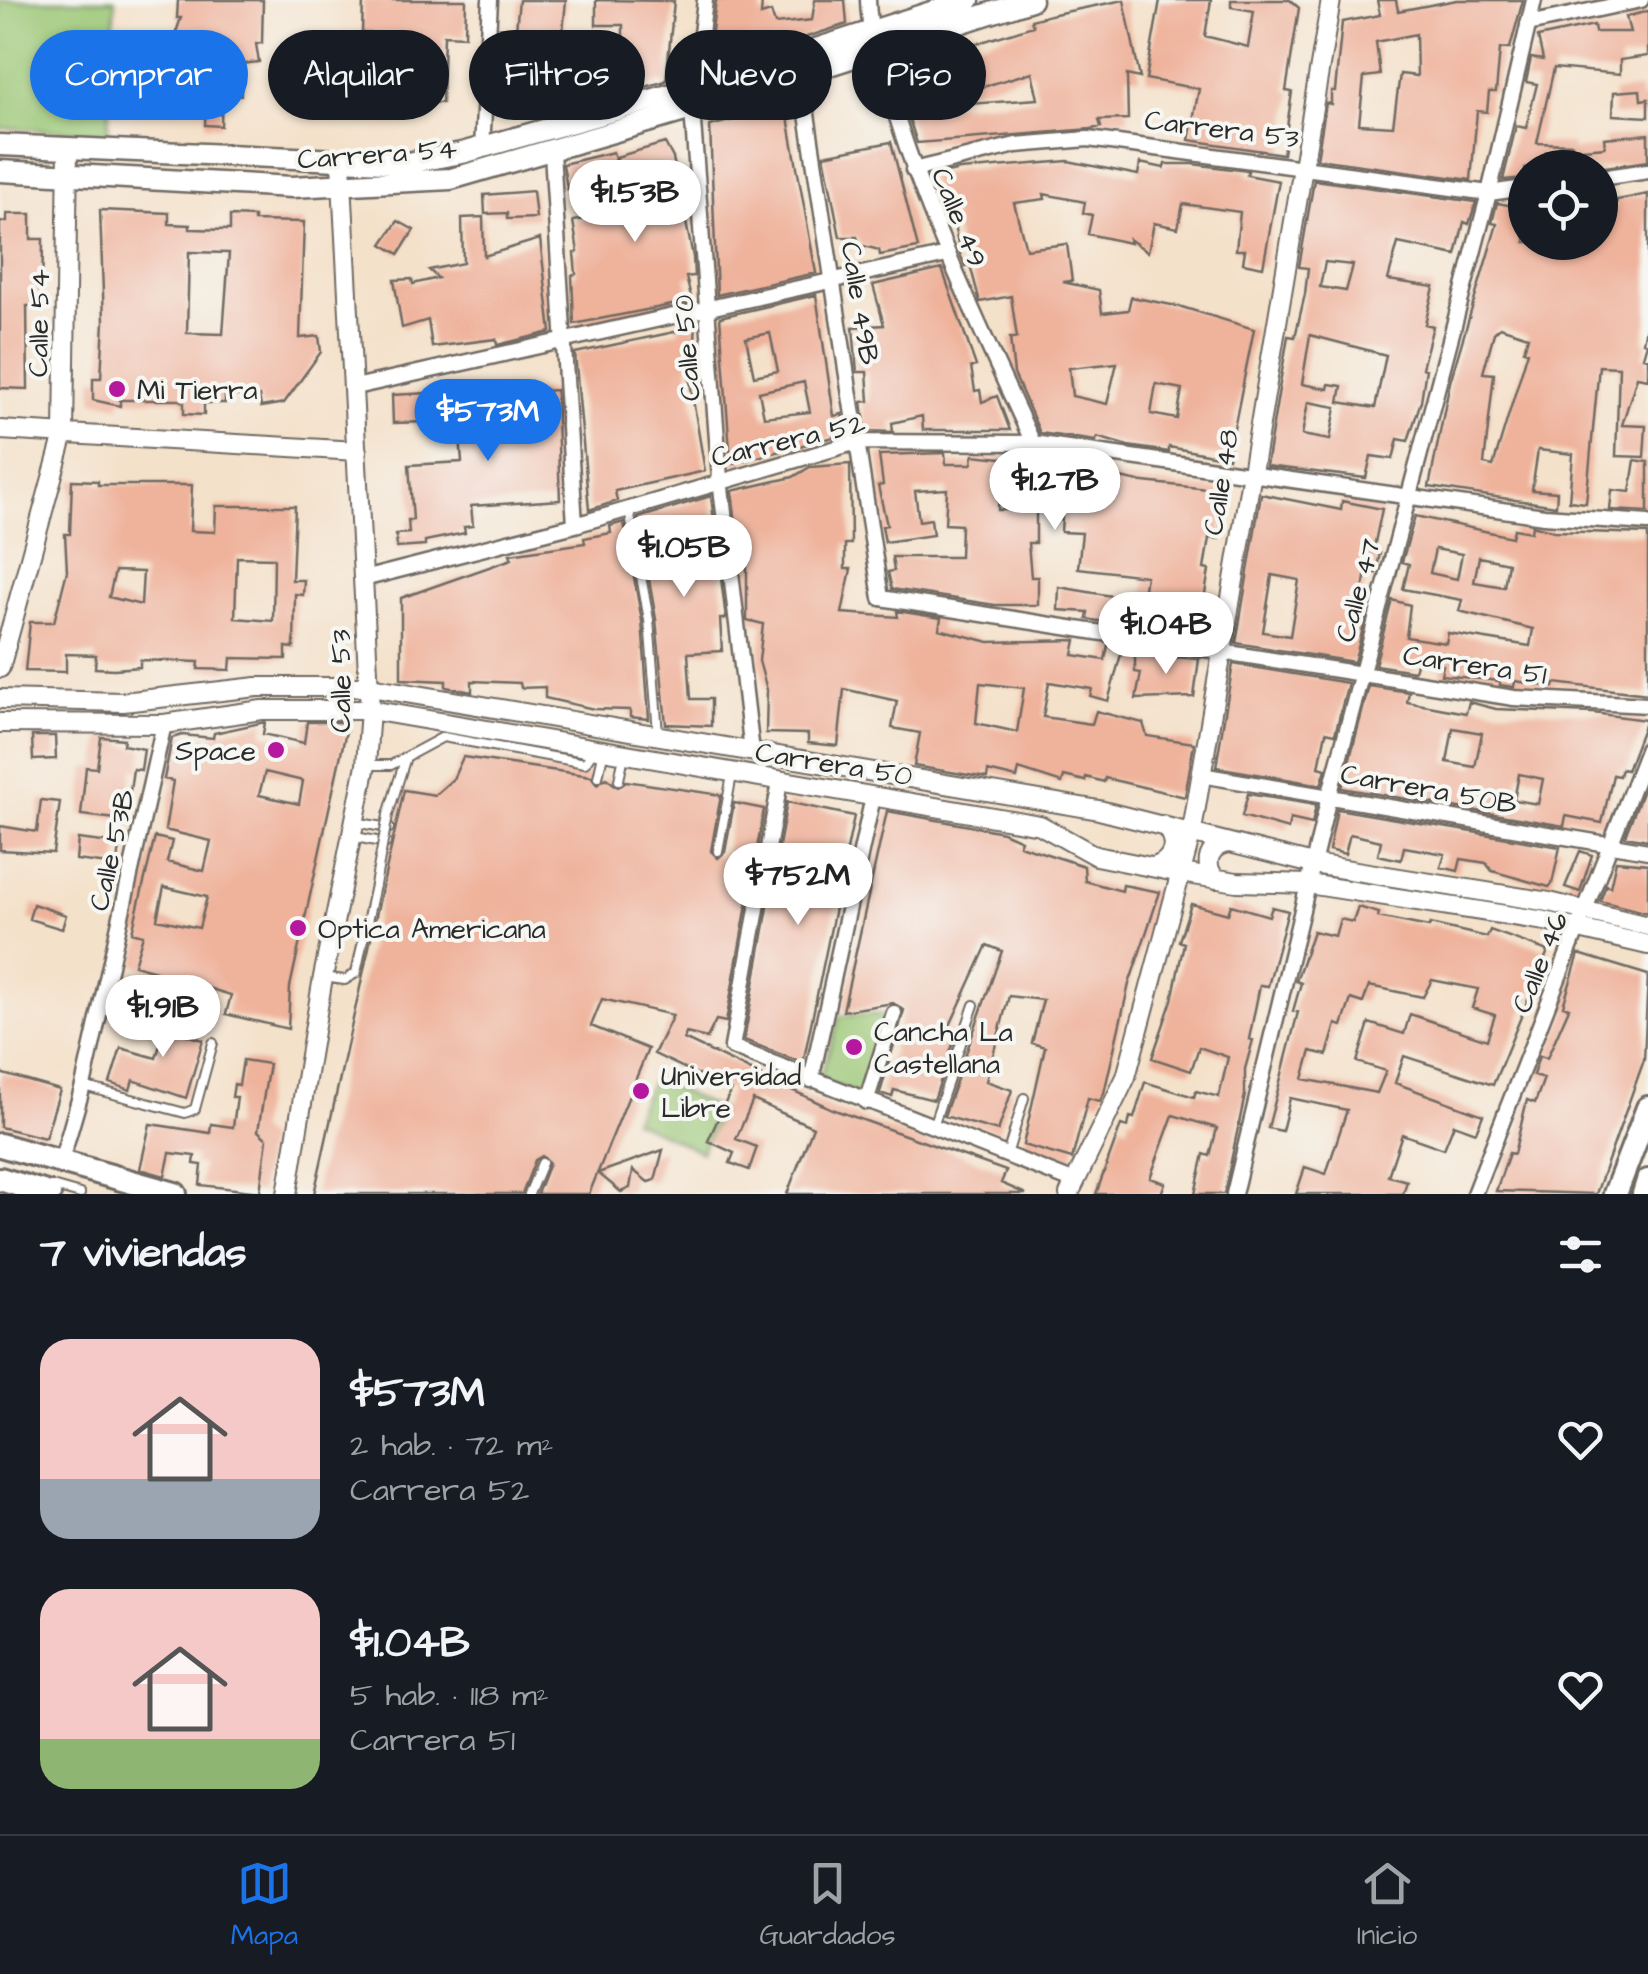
<!DOCTYPE html>
<html lang="es">
<meta charset="utf-8">
<style>
body{margin:0;font-family:"Architects Daughter",sans-serif;background:#20242c;color:#f1f3f6;height:100vh;display:flex;flex-direction:column;font-size:38px;white-space:nowrap}
*{box-sizing:border-box;margin:0}
p{font-size:32px;color:#9ea1a6}
.icon{flex:none;width:55px;height:55px;fill:none;stroke:currentColor;stroke-width:2;stroke-linecap:round;stroke-linejoin:round}
.map{position:relative;height:1194px;overflow:hidden}
.panel{display:flex;flex-direction:column;background:#171b24;flex:1}
.panel>*{flex:none}
.top-card{position:absolute;left:30px;top:30px;width:1000px;height:90px;display:flex;gap:20px}
.fabs{position:absolute;left:1508px;top:150px;display:grid;gap:20px}
.fabs a{display:grid;place-items:center;width:110px;height:110px;border-radius:50%;background:#171b24;box-shadow:0 2px 8px #0004;font-size:50px}
.price{position:absolute;translate:-50% -85px;padding:0 22px;border-radius:35px;background:#fff;color:#222;font-size:32px;line-height:65px;filter:drop-shadow(0 2px 5px #0008)}
.price::after{content:'';position:absolute;left:50%;top:60px;width:30px;height:22px;margin-left:-15px;background:inherit;clip-path:polygon(0 0,100% 0,50% 100%)}
.price.active{background:#1a73e8;color:#fff}
ul{padding:0;list-style:none}
li{display:flex;align-items:center;gap:30px;height:250px;padding:0 40px}
li span{display:grid;place-items:center;flex:none;width:280px;height:200px;border-radius:30px;color:#555}
li>.icon{margin-inline-start:auto}
span .icon{width:120px;height:120px;fill:#fffc;stroke-width:1}
li b{font-size:42px}
h2{display:flex;justify-content:space-between;align-items:center;height:120px;padding:0 40px;font-size:42px}
.tag{padding:0 35px;border-radius:45px;background:#171b24;box-shadow:0 2px 8px #0004;font-size:35px;line-height:90px}
.tag.active{background:#1a73e8;color:#fff}
.menu{display:flex;justify-content:space-around;align-items:center;height:140px;border-top:2px solid #363941;background:#171b24;font-size:28px;color:#9ea1a6}
.menu a{display:grid;justify-items:center;gap:5px}
.menu .active{color:#1a73e8}
.map>svg:first-child{display:block}
.green{fill:#9ac673;stroke:#62784f;stroke-width:2.5}
.building{fill:#efb29b;fill-rule:evenodd}
.lines{fill:none;stroke-linecap:round;stroke-linejoin:round}
.service-casing{stroke:#716b63;stroke-width:12}
.minor-casing{stroke:#716b63;stroke-width:19}
.tertiary-casing{stroke:#716b63;stroke-width:22}
.secondary-casing{stroke:#716b63;stroke-width:25}
.primary-casing{stroke:#716b63;stroke-width:28}
.service{stroke:#fff;stroke-width:8}
.minor{stroke:#fff;stroke-width:14}
.tertiary{stroke:#fff;stroke-width:18}
.secondary{stroke:#fff;stroke-width:20}
.primary{stroke:#fff;stroke-width:22}
.service-bridge-casing{stroke:#716b63;stroke-width:12;stroke-linecap:butt}
.service-bridge{stroke:#fff;stroke-width:8}
.poi-dot{fill:#b5179e;stroke:#f6f6f2;stroke-width:4}
.labels{text-anchor:middle;stroke-width:8;stroke-linejoin:round;paint-order:stroke}
.street-label{font-size:28px;fill:#2b2b2b;stroke:#f6f6f2}
.poi-label{font-size:28px;fill:#2b2b2b;stroke:#f6f6f2;text-anchor:start}
</style>
<div class="map">
<svg width="1648" height="1194" viewBox="0 0 1648 1194">
<rect width="100%" height="100%" fill="#f6f6f2"/>
<filter id="ink" filterUnits="userSpaceOnUse"><feTurbulence type="fractalNoise" baseFrequency=".01" numOctaves="2"/><feDisplacementMap in="SourceGraphic" scale="20" xChannelSelector="R" yChannelSelector="G"/><feConvolveMatrix kernelMatrix="1 2 1 2 8 2 1 2 1" color-interpolation-filters="sRGB"/></filter>
<filter id="wash" filterUnits="userSpaceOnUse"><feTurbulence type="fractalNoise" baseFrequency=".0048" numOctaves="4" result="noise"/><feDisplacementMap in="SourceGraphic" scale="40" xChannelSelector="R" yChannelSelector="G"/><feGaussianBlur stdDeviation="2.25" result="paint"/><feColorMatrix in="noise" values="0 0 0 0 0 0 0 0 0 0 0 0 0 0 0 0 0 1.4 0 .05"/><feComposite in="paint" operator="in"/></filter>
<g filter="url(#wash)">
<rect width="100%" height="100%" fill="#f4e1ca"/>
<path class="green" d="M0,0H115L108,133L0,128Z
M888,1014L862,1097L820,1078L840,1016Z
M653,1078L721,1110L701,1152L633,1120Z"/>
<g id="blocks">
<path class="building" d="M178,0H263L262,43L256,44L259,62L242,64L241,95L222,94L221,126L205,125L206,94L189,93L190,67L166,61L181,18H177Z
M363,0H466L465,36L444,35L442,103L376,101L378,33H362Z
M519,0H566L562,43L579,44L578,54H623V25H596V0L674,1L666,81L573,108L519,98L520,88L510,87Z
M716,0H762L761,15L771,12L775,24L812,20L815,0H845L847,24L707,69Z
M1124,0L1140,78L1127,75L1128,119L1099,120L1101,127L1091,129L917,143L890,60L939,48L940,53L953,51L1033,26L1031,20L1050,15ZM1032,72L1038,99L940,106L939,100Z
M1160,0H1211L1205,36L1248,47L1254,11L1231,7V0H1290L1299,8L1286,91L1292,92L1283,154L1189,140L1199,89L1146,79Z
M1377,0H1396L1398,11L1457,0H1523L1510,48L1500,49L1496,92H1489L1487,112L1477,111L1471,180L1317,159L1326,103L1331,104V91H1335L1342,22L1380,15ZM1416,34L1417,76L1400,74L1393,126L1359,124L1364,77L1380,75L1376,42Z
M1648,11V56L1620,60V74L1554,68L1537,143L1572,144V150L1605,147L1604,138L1648,134V161L1598,168H1525V178L1503,180L1516,126L1526,128L1537,84L1526,82L1531,58L1543,60L1538,37L1594,25L1595,32H1630L1626,17Z
M1640,90L1641,100L1648,99V117L1613,115L1614,92Z
M786,106L816,273L717,295L710,126Z
M891,142L918,248L880,255L879,250L860,245L857,237H840L824,155Z
M665,143L673,158L693,257L694,276L686,277L692,301L574,324L572,275L576,274L574,253L578,252L573,221L632,211L616,157Z
M613,152L617,165L567,189L563,164Z
M1068,161L1138,175L1140,163L1164,168L1165,164H1192L1248,171L1247,175L1279,181L1263,267L1243,263L1245,250H1236L1240,212L1183,204L1178,228L1154,223L1148,252L1129,239L1130,243L1088,234L1092,215L1083,213L1085,202L1044,194L1045,199L1014,203L1026,249L1067,244L1072,281L1063,282L1099,290L1102,313L1128,310L1131,297L1182,307L1254,329L1228,458L1169,447V452L1128,446L1097,437L1096,441L1040,433L1014,374L1010,338H1017L1011,296L980,302L970,265L965,266L960,254L952,215L944,216L929,177L960,170ZM1117,363L1107,404L1072,396L1069,368ZM1156,384L1182,389L1177,419L1151,414Z
M1314,180L1476,202L1469,224L1464,222L1456,255L1398,243L1388,280L1434,287L1425,324L1433,326L1422,368L1426,369L1421,401L1408,441L1398,439L1393,459L1371,456L1366,478L1266,466L1288,336L1295,337L1305,294L1308,268L1299,267ZM1325,262L1353,265L1346,291L1320,287ZM1310,335L1386,355L1375,408L1339,402L1342,386L1329,384L1328,389L1302,384ZM1308,402L1336,407L1330,440L1302,435Z
M533,191L536,218L507,219V213L485,214L484,195Z
M1648,194V318L1643,342L1647,343L1643,357L1648,358V379L1637,377L1622,425L1646,426L1644,457L1616,456L1619,367L1599,366L1586,503L1569,501L1573,454L1538,450L1532,490L1557,492L1556,506L1429,487L1450,382L1497,224L1492,223L1497,203L1525,208V242H1600V208L1615,209L1617,200ZM1500,327L1528,336L1524,350L1528,351L1493,466L1484,464L1494,374L1483,373L1494,333Z
M100,210L169,213V224L190,225V229L230,230V216L254,217V221L304,222L300,338L319,336L321,352L284,403L261,407L259,396L225,395V403H204V415L184,414V403L179,400H120V406L93,400V378H101L104,321ZM189,252L229,253L223,334L187,333Z
M7,214H31V239H43L42,306H27L28,389L0,388V222H7Z
M483,217L484,256L540,239L551,332L497,345L496,339L432,347L428,320L402,328L394,280L412,279L413,284L438,278L429,270L463,263L462,218Z
M398,221L414,230L399,254L382,244Z
M942,269L976,366L971,367L975,391L980,390L982,402L997,396L1010,430H923L922,416L892,423L893,432L866,431L862,402L869,401L867,372H857L853,327L884,325L873,285Z
M816,295L834,416L842,414L845,434L731,464L720,317ZM770,333L778,371L754,376L746,338ZM804,382L810,412L764,417L759,392Z
M696,322L695,340H689V376L705,471L615,491L617,501L589,510L575,353L679,331L678,326Z
M556,390L560,500L471,506L473,526L464,527L465,533L425,541V546L397,548L396,534L409,533L408,520H413L409,465L462,462L457,397Z
M428,393L429,422L393,423L392,395Z
M945,453L946,464H972L973,455L1021,460L1025,470L1031,460L1135,481L1226,491L1219,539L1209,538L1204,569L1209,570L1201,618L1208,619L1204,638L1135,626V600L1142,601L1146,576L1078,568L1082,533L1061,532L1062,517L1045,516L1047,485L999,484L998,510H1036V543H1028L1031,577H1038V605H995L892,589L888,572L894,571L892,557H960L961,525L945,524L947,489L915,491L919,521L931,519L933,535L885,542L882,526L887,525L878,486L883,485L879,455Z
M1635,460L1648,462V512L1610,510L1612,490L1630,492Z
M850,464L851,544H845V569H851L842,613L898,617L897,611L941,618L939,629L989,642L1076,640L1073,655L1105,660L1108,645L1123,647L1108,701L1090,696L1092,689L1049,682L1043,717L1092,724L1096,711L1143,723L1147,736L1194,743L1185,797L1105,778L1104,782L1086,777L1085,781L1064,776L1062,783L1019,769L1017,778L988,771L987,778L914,766L920,733L892,728L897,701L844,689L838,746L808,743V734L766,733L767,690L759,661L763,624L747,620V557L740,558L732,491L793,477L810,467ZM980,683L1024,688L1017,732L976,723Z
M72,480L98,481V485H192L190,531L215,532L216,506H295L292,580H304L303,595L295,594L294,648L286,647V659L231,658L230,670L198,669L199,662L140,660V667L114,669L95,668L96,655L66,654V672L25,671L30,622H54L67,571L65,534H70ZM237,557L274,558L273,621L235,618ZM115,571L143,572L141,605L109,597Z
M1261,494L1341,510L1342,501L1382,509L1373,552L1380,553L1376,573L1366,571L1362,597L1371,599L1354,662L1236,643ZM1272,575L1299,580L1290,636L1263,632Z
M711,496L726,619H720L722,651L688,653L691,699H711V726L666,724L656,619L638,518Z
M1415,516L1512,537L1514,529L1531,532L1532,525L1554,531L1648,534V694L1555,683L1554,687L1515,681L1514,687L1500,685V681L1441,675L1443,665L1417,660L1414,671L1375,665L1392,600L1410,605L1406,637L1446,643L1448,633L1530,646L1533,629L1459,611L1462,600L1403,589L1409,564L1402,562ZM1435,549L1462,554L1457,579L1430,573ZM1479,557L1508,563L1504,587L1474,582Z
M624,522L642,621L649,719L630,717V710L594,709L545,698V687L521,688L520,683L472,681V692L446,687V681L401,679V598L512,559L510,554L585,543L584,538L611,533L610,526Z
M1059,587L1135,600L1128,626L1087,619L1088,612L1058,610Z
M1135,654L1199,659L1194,697L1136,699L1141,673L1135,672Z
M1233,664L1348,683L1335,734L1326,732L1319,767L1326,769L1321,785L1216,767Z
M1369,686L1409,692L1407,702L1466,713L1469,702L1496,709L1593,713L1646,720L1627,770L1621,769L1619,776L1613,775L1602,823L1566,816L1564,826L1342,788ZM1453,728L1482,733L1475,767L1447,762ZM1519,774L1543,779L1538,804L1514,800Z
M265,722L263,734L304,743L307,722H348L290,987L288,1029L226,1014L231,995L178,979L175,988L152,981L156,971L134,965L143,935L132,932L155,837L172,841L167,862L204,871L211,841L165,830L173,781L164,779L172,738L182,735L213,738L214,733ZM265,772L303,781L299,804L259,795ZM164,887L207,897L199,928L157,919Z
M32,736H55L56,759L33,760Z
M101,737L124,739L123,745L144,749L141,770L133,769L126,820L81,815L86,767L97,768Z
M463,757L591,776L597,784L606,778L618,787L626,781L721,795L711,851L718,858L725,852L734,803L764,809L726,1022L716,1020L707,1038L686,1033L684,1039L832,1109L1006,1171L1001,1183L1026,1194H787L813,1127L753,1100L736,1139L757,1147L749,1170L730,1163L734,1153L708,1141L731,1090L654,1054L673,1015L602,999L591,1026L648,1049L589,1194H537L549,1163L542,1156L535,1160L522,1194H314L404,790L435,795L453,779Z
M1648,777V840L1625,836Z
M1248,794L1316,805L1312,824L1290,819L1288,829L1242,816Z
M41,800L60,802L53,853L0,850V826L37,832Z
M787,802L854,816L803,1063L744,1040Z
M1337,809L1560,847L1552,884L1549,887L1492,871L1486,863L1461,859L1458,871L1441,867L1445,854L1404,847L1401,860L1378,855L1381,841L1350,834L1345,854L1329,850Z
M887,811L1003,832L1021,840L1019,845L1084,866L1085,881L1122,891L1123,885L1160,892L1129,984L1104,1093L1100,1101L1088,1098L1072,1159L1023,1145L1045,1047L1032,1043L1043,1000L1009,996L986,1081L1012,1090L998,1131L944,1116L1002,951L987,945L947,1032L956,1035L934,1100L894,1090L892,1097L880,1093L904,1010L893,1003L843,1011Z
M78,839L119,844L117,865L76,860Z
M1580,851L1592,855L1580,892L1565,887Z
M1616,861L1648,864V913L1600,901L1606,885L1610,887Z
M33,904L66,915L62,929L29,919Z
M1191,904L1228,914L1231,905L1269,916L1272,907L1288,911L1268,986L1260,985L1249,1039L1253,1040L1245,1069V1095L1224,1194H1195L1204,1154L1210,1156L1217,1128L1173,1115L1150,1178L1165,1183L1161,1194H1096L1121,1125L1128,1127L1130,1117L1134,1118L1145,1082L1194,1097L1196,1091L1219,1097L1228,1057L1199,1047L1191,1071L1152,1058L1172,1000L1184,943L1179,941Z
M1358,907L1379,913L1378,917L1429,927L1430,924L1487,937L1490,930L1548,951L1493,1085L1404,1056L1395,1083L1483,1115L1476,1132L1454,1124L1444,1149L1402,1134L1388,1176L1407,1181L1403,1194H1296L1305,1167L1326,1174L1347,1110L1290,1098L1282,1131L1268,1128L1298,1012L1293,1011L1301,983L1296,981L1313,931L1335,936L1340,919L1353,922ZM1432,980L1478,989L1472,1008L1495,1015L1487,1040L1410,1014L1404,1034L1369,1023L1357,1062L1386,1071L1377,1093L1303,1079L1311,1051L1327,1055L1336,1024L1342,1026L1351,999L1363,1003L1369,986L1423,997Z
M1579,954L1648,975L1644,1060L1596,1194L1496,1191L1509,1153L1514,1154L1527,1100L1535,1103L1544,1078L1533,1075L1539,1056L1547,1058L1569,1008L1563,1006Z
M172,1005L188,1010L181,1033L203,1040L186,1098L133,1080L130,1090L110,1083L121,1048L156,1058Z
M243,1060L269,1064L258,1131L267,1139L260,1192L200,1185L202,1165L194,1164L195,1156L170,1153L165,1176L140,1169L150,1124L210,1133L211,1124L233,1127L237,1097H232L234,1084L239,1085Z
M0,1073L60,1090L45,1138L0,1127Z
M663,1150L655,1180L648,1182L633,1170L630,1188L621,1192L598,1173Z"/>
</g>
</g>
<g filter="url(#ink)">
<use href="#blocks" fill-opacity="0" stroke="#716b63" stroke-width="2.5"/>
<g class="lines">
<defs>
<path id="service" d="M629,510L649,620L658,733
M366,765H391L443,737L585,763L595,748
M598,777L604,750
M619,780L624,755
M388,815L405,760
M354,822L389,828
M351,836L386,843
M718,851L732,775
M323,977L345,980L356,973L375,885
M83,1086L185,1113L195,1109L213,1043
M933,1126L974,1005
M1007,1155L1024,1098
M52,1186L80,1194
M529,1194L542,1163"/>
<path id="minor" d="M705,0L692,109L720,479L752,752
M868,0C869,39 884,74 895,111C931,226 983,334 1033,443
M1528,24L1641,0
M801,75L881,598L1514,698L1648,705
M482,148L490,0
M552,152L575,525
M913,170L1016,145L1088,139L1489,193L1525,188
M1600,178L1648,171
M355,387L947,255
M367,578L575,525L857,442L1033,443L1544,516L1648,523
M1201,775L1648,851
M780,782L732,1047L1075,1182
M811,1080L873,797
M866,1102L894,1013
M61,1162L83,1086L164,724
M1234,1194L1329,797L1489,193L1534,0
M1474,1194L1648,748"/>
<path id="tertiary" d="M0,430L357,451
M0,668L64,434L68,149
M0,699L123,702L257,687H370L1099,810L1313,864L1549,902L1648,926
M0,723L164,724L262,710H370L1040,825L1096,856L1181,873L1237,882L1308,884L1545,921L1648,945
M1153,867C1175,861 1179,840 1163,825
M1216,879C1202,864 1209,845 1229,843
M287,1194L323,977L366,765L370,710L341,162
M1069,1194L1126,1077L1192,831L1331,0"/>
<path id="secondary" d="M0,145L407,163L462,153L694,88L969,0
M0,171L292,187L451,179L692,109L1031,0"/>
<path id="primary" d="M0,1145L175,1194
M0,1179L49,1194
M1615,1194L1648,1108
M1644,1194L1648,1181"/>
</defs>
<use href="#service" class="service-casing"/>
<use href="#minor" class="minor-casing"/>
<use href="#tertiary" class="tertiary-casing"/>
<use href="#secondary" class="secondary-casing"/>
<use href="#primary" class="primary-casing"/>
<use href="#service" class="service"/>
<use href="#minor" class="minor"/>
<use href="#tertiary" class="tertiary"/>
<use href="#secondary" class="secondary"/>
<use href="#primary" class="primary"/>
<defs>
<path id="service-bridge" d="M375,885L388,815"/>
</defs>
<use href="#service-bridge" class="service-bridge-casing"/>
<use href="#service-bridge" class="service-bridge"/>
</g>
</g>
<g class="poi-dot">
<circle cx="117" cy="389" r="10"/>
<circle cx="276" cy="750" r="10"/>
<circle cx="298" cy="928" r="10"/>
<circle cx="854" cy="1047" r="10"/>
<circle cx="641" cy="1091" r="10"/>
</g>
<g class="labels">
<g class="street-label">
<text transform="translate(1222 128) rotate(7)" y="10">Carrera 53</text>
<text transform="translate(377 153) rotate(-4)" y="10">Carrera 54</text>
<text transform="translate(960 217) rotate(68)" y="10">Calle 49</text>
<text transform="translate(861 303) rotate(81)" y="10">Calle 49B</text>
<text transform="translate(38 323) rotate(-89)" y="10">Calle 54</text>
<text transform="translate(686 348) rotate(-94)" y="10">Calle 50</text>
<text transform="translate(788 439) rotate(-13)" y="10">Carrera 52</text>
<text transform="translate(1220 482) rotate(-81)" y="10">Calle 48</text>
<text transform="translate(1357 590) rotate(-75)" y="10">Calle 47</text>
<text transform="translate(1475 664) rotate(8)" y="10">Carrera 51</text>
<text transform="translate(340 681) rotate(-90)" y="10">Calle 53</text>
<text transform="translate(834 763) rotate(9)" y="10">Carrera 50</text>
<text transform="translate(1429 788) rotate(10)" y="10">Carrera 50B</text>
<text transform="translate(111 850) rotate(-77)" y="10">Calle 53B</text>
<text transform="translate(1539 962) rotate(-68)" y="10">Calle 46</text>
</g>
<g class="poi-label">
<text x="137" y="399">Mi Tierra</text>
<text x="256" y="760" text-anchor="end">Space</text>
<text x="318" y="938">Optica Americana</text>
<text x="874" y="1041">Cancha La<tspan x="874" dy="32">Castellana</tspan></text>
<text x="661" y="1085">Universidad<tspan x="661" dy="32">Libre</tspan></text>
</g>
</g>
</svg>
<div class="fabs">
<a><svg class="icon" aria-label="locate" viewBox="0 0 24 24"><circle cx="12" cy="12" r="6"/><path d="M12 2v4M12 18v4M2 12h4M18 12h4"/></svg></a>
</div>
<b class="price" style="left:635px;top:245px">$1.53B</b>
<b class="price active" style="left:488px;top:464px">$573M</b>
<b class="price" style="left:1055px;top:533px">$1.27B</b>
<b class="price" style="left:684px;top:600px">$1.05B</b>
<b class="price" style="left:1166px;top:677px">$1.04B</b>
<b class="price" style="left:798px;top:928px">$752M</b>
<b class="price" style="left:163px;top:1060px">$1.91B</b>
<div class="top-card">
<a class="tag active">Comprar</a>
<a class="tag">Alquilar</a>
<a class="tag">Filtros</a>
<a class="tag">Nuevo</a>
<a class="tag">Piso</a>
</div>
</div>
<section class="panel">
<h2>7 viviendas<svg class="icon" aria-label="filters" viewBox="0 0 24 24"><path d="M4 7h16M4 17h16"/><circle cx="9" cy="7" r="2"/><circle cx="15" cy="17" r="2"/></svg></h2>
<ul>
<li><span style="background:linear-gradient(#f6c9c9 70%,#9aa5b1 0)"><svg class="icon" aria-label="home" viewBox="0 0 24 24"><path d="M3 11l9-7 9 7M6 9v11h12V9"/></svg></span><div><b>$573M</b><p>2 hab. · 72 m²</p><p>Carrera 52</p></div><svg class="icon" aria-label="heart" viewBox="0 0 24 24"><path d="M12 20l-8-8c-3-5 5-10 8-4 3-6 11-1 8 4z"/></svg></li>
<li><span style="background:linear-gradient(#f6c9c9 75%,#8fb573 0)"><svg class="icon" aria-label="home" viewBox="0 0 24 24"><path d="M3 11l9-7 9 7M6 9v11h12V9"/></svg></span><div><b>$1.04B</b><p>5 hab. · 118 m²</p><p>Carrera 51</p></div><svg class="icon" aria-label="heart" viewBox="0 0 24 24"><path d="M12 20l-8-8c-3-5 5-10 8-4 3-6 11-1 8 4z"/></svg></li>
</ul>
</section>
<nav class="menu">
<a class="active"><svg class="icon" aria-label="map" viewBox="0 0 24 24"><path d="M3 6l6-2 6 2 6-2v14l-6 2-6-2-6 2zM9 4v14M15 6v14"/></svg>Mapa</a>
<a><svg class="icon" aria-label="saved" viewBox="0 0 24 24"><path d="M7 4h10v16l-5-4-5 4z"/></svg>Guardados</a>
<a><svg class="icon" aria-label="home" viewBox="0 0 24 24"><path d="M3 11l9-7 9 7M6 9v11h12V9"/></svg>Inicio</a>
</nav>
